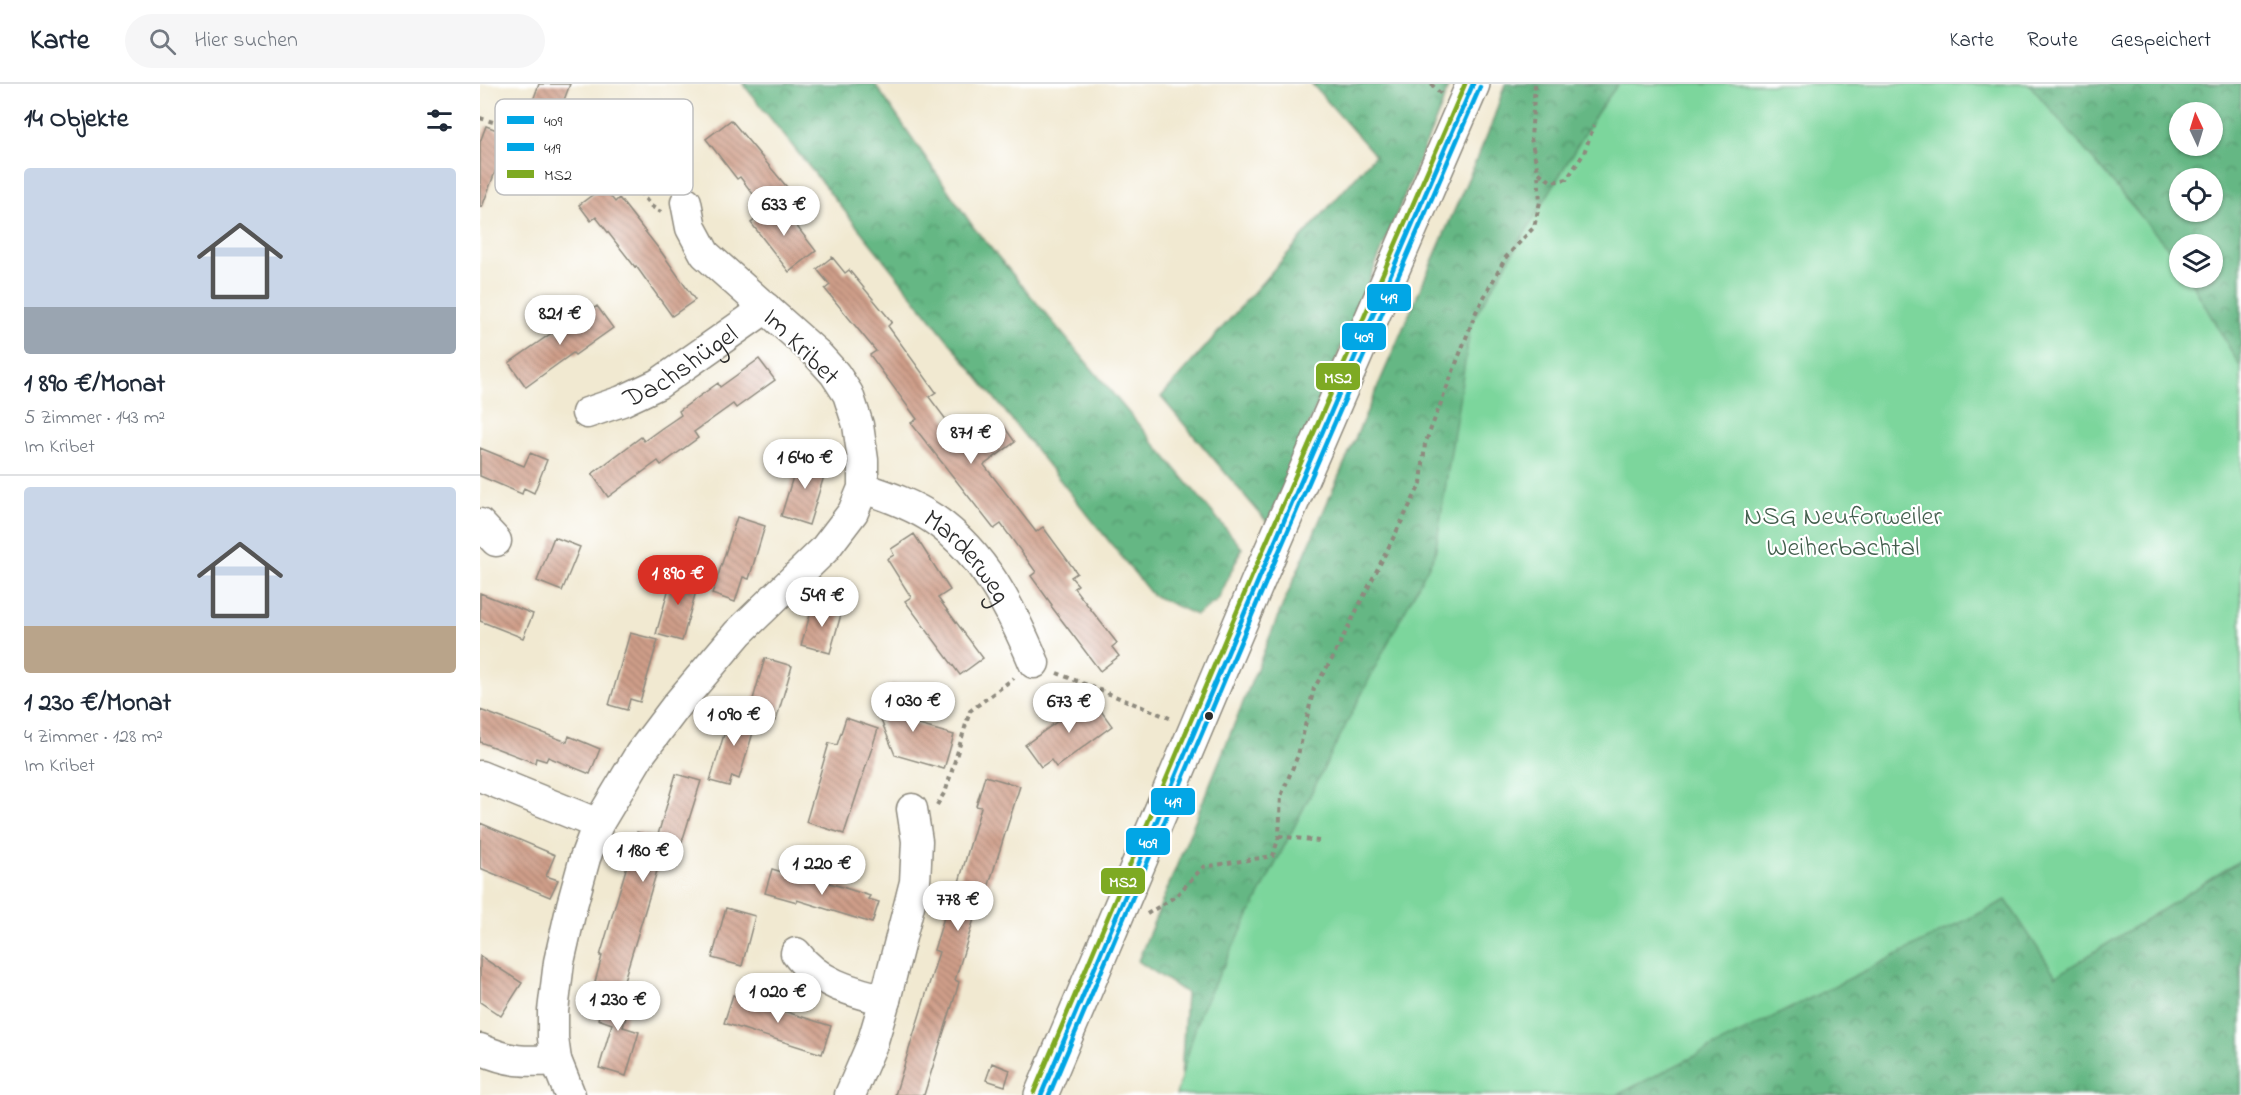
<!DOCTYPE html>
<html lang="de">
<meta charset="utf-8">
<style>
body{margin:0;font-family:"Indie Flower",sans-serif;background:#f6f6f7;color:#1f2937;height:100vh;display:flex;flex-direction:column;font-size:22px;white-space:nowrap}
*{box-sizing:border-box;margin:0}
p{font-size:20px;color:#747a83}
.icon{flex:none;width:33px;height:33px;fill:none;stroke:currentColor;stroke-width:2;stroke-linecap:round;stroke-linejoin:round}
.map{position:relative;flex:1;overflow:hidden}
.sheet{display:flex;flex-direction:column;background:#fff;width:480px}
.sheet>*{flex:none}
.needle{width:39px;rotate:356deg}
.buttons{position:absolute;left:1689px;top:18px;display:grid;gap:12px}
.buttons a{display:grid;place-items:center;width:54px;height:54px;border-radius:50%;background:#fff;box-shadow:0 2px 4px #0004;font-size:30px}
.price{position:absolute;translate:-50% -51px;padding:0 14px;border-radius:21px;background:#fff;color:#222;font-size:20px;line-height:39px;filter:drop-shadow(0 2px 3px #0008)}
.price::after{content:'';position:absolute;left:50%;top:36px;width:18px;height:14px;margin-left:-9px;background:inherit;clip-path:polygon(0 0,100% 0,50% 100%)}
.price.selected{background:#d93025;color:#fff}
ul{padding:0;list-style:none}
li{display:grid;align-content:center;gap:12px;height:318px;padding:0 24px}
li+li{border-top:2px solid #e0e1e3}
li span{display:grid;place-items:center;height:186px;border-radius:6px;color:#555}
li>.icon{margin-inline-start:auto}
span .icon{width:108px;height:108px;fill:#fffc;stroke-width:1}
li b{font-size:26px}
h2{display:flex;justify-content:space-between;align-items:center;height:72px;padding:0 24px;font-size:26px}
header{display:flex;align-items:center;gap:36px;box-sizing:border-box;height:84px;padding:0 30px;background:#fff;border-bottom:2px solid #e0e1e3}
header strong{font-size:28px}
nav{display:flex;gap:33px;margin-inline-start:auto;font-size:21px}
.search{width:420px;height:54px;background:#f6f6f7;display:flex;align-items:center;gap:15px;box-sizing:border-box;padding:0 21px;border-radius:33px;color:#747a83;font-size:22px}
main{display:flex;flex:1;min-height:0}
.map>svg:first-child{display:block}
.forest{fill:url(#forest-crowns);stroke:#487158;stroke-width:1.5;fill-rule:evenodd}
.park{fill:#7cd69c;stroke:#548064;stroke-width:1.5}
.building{fill:url(#building-back-hatch)}
.lines{fill:none;stroke-linecap:round;stroke-linejoin:round}
.minor-casing{stroke:#8e8a7e;stroke-width:33}
.major-casing{stroke:#8e8a7e;stroke-width:36}
.path{stroke:#8e8a7e;stroke-width:4;stroke-dasharray:4.5 4.5;stroke-linecap:butt}
.minor{stroke:#fff;stroke-width:30}
.major{stroke:#fff;stroke-width:33}
.bus-1-casing{stroke:#fff;stroke-width:9}
.bus-2-casing{stroke:#fff;stroke-width:9}
.bus-3-casing{stroke:#fff;stroke-width:9}
.bus-1{stroke:#02a6e5;stroke-width:4.5}
.bus-2{stroke:#02a6e5;stroke-width:4.5}
.bus-3{stroke:#7eaa23;stroke-width:4.5}
.bus-dot{fill:#2b2b2b;stroke:#fff;stroke-width:2}
.labels{text-anchor:middle;stroke-width:4.5;stroke-linejoin:round;paint-order:stroke}
.street-label{font-size:27px;fill:#2b2b2b;stroke:#fff}
.park-label{font-size:27px;fill:#435e4d;stroke:#fff}
.key{fill:#fff;stroke:#bfbfbf;stroke-width:1.5}
.key-label{font-size:16px;fill:#2b2b2b}
.line-badge{stroke:#fff;stroke-width:2}
.badge-label{font-size:16px;text-anchor:middle;font-weight:bold;fill:#fff}
</style>
<header>
<strong>Karte</strong>
<div class="search"><svg class="icon" aria-label="search" viewBox="0 0 24 24"><circle cx="10" cy="10" r="6"/><path d="M15 15l6 6"/></svg>Hier suchen</div>
<nav><a>Karte</a><a>Route</a><a>Gespeichert</a></nav>
</header>
<main>
<section class="sheet">
<h2>14 Objekte<svg class="icon" aria-label="filters" viewBox="0 0 24 24"><path d="M4 7h16M4 17h16"/><circle cx="9" cy="7" r="2"/><circle cx="15" cy="17" r="2"/></svg></h2>
<ul>
<li><span style="background:linear-gradient(#c9d6e8 75%,#9aa5b1 0)"><svg class="icon" aria-label="home" viewBox="0 0 24 24"><path d="M3 11l9-7 9 7M6 9v11h12V9"/></svg></span><div><b>1 890 €/Monat</b><p>5 Zimmer · 143 m²</p><p>Im Kribet</p></div></li>
<li><span style="background:linear-gradient(#c9d6e8 75%,#b9a48a 0)"><svg class="icon" aria-label="home" viewBox="0 0 24 24"><path d="M3 11l9-7 9 7M6 9v11h12V9"/></svg></span><div><b>1 230 €/Monat</b><p>4 Zimmer · 128 m²</p><p>Im Kribet</p></div></li>
</ul>
</section>
<div class="map">
<svg width="1761" height="1011" viewBox="0 0 1761 1011">
<defs>
<pattern id="forest-crowns" width="20" height="18" patternUnits="userSpaceOnUse" patternTransform="scale(1.5)"><rect width="20" height="18" fill="#65b784"/><path d="M2 6a3 3 0 1 1 6 0M12 15a3 3 0 1 1 6 0" fill="none" stroke="#53956c"/></pattern>
<pattern id="building-back-hatch" width="6" height="6" patternUnits="userSpaceOnUse" patternTransform="scale(1.5)"><rect width="6" height="6" fill="#cf9e89"/><path d="M-1 5l2 2M0 0l6 6M5-1l2 2" fill="none" stroke="#a88170"/></pattern>
</defs>
<rect width="100%" height="100%" fill="#fff"/>
<filter id="ink" filterUnits="userSpaceOnUse"><feTurbulence type="fractalNoise" baseFrequency=".0167" numOctaves="2"/><feDisplacementMap in="SourceGraphic" scale="12" xChannelSelector="R" yChannelSelector="G"/><feConvolveMatrix kernelMatrix="1 2 1 2 8 2 1 2 1" color-interpolation-filters="sRGB"/></filter>
<filter id="wash" filterUnits="userSpaceOnUse"><feTurbulence type="fractalNoise" baseFrequency=".008" numOctaves="4" result="noise"/><feDisplacementMap in="SourceGraphic" scale="24" xChannelSelector="R" yChannelSelector="G"/><feGaussianBlur stdDeviation="1.35" result="paint"/><feColorMatrix in="noise" values="0 0 0 0 0 0 0 0 0 0 0 0 0 0 0 0 0 1.4 0 .05"/><feComposite in="paint" operator="in"/></filter>
<g filter="url(#wash)">
<rect width="100%" height="100%" fill="#f1e9d1"/>
<path class="forest" d="M263,0H395L494,144L762,464L738,516L716,531L672,511Z
M832,0H969L960,26L788,439L681,313L895,71Z
M1025,0H1200L1021,380L700,1011L706,909L658,877L801,525L1011,42Z
M1330,0H1761V1011H1674L1673,1009L1669,1011H917ZM1700,28H1732V62H1700ZM1700,94H1732V128H1700ZM1700,160H1732V194H1700Z"/>
<path class="park" d="M1138,0H1549L1699,177L1700,194H1709L1761,284V776L1576,892L1526,816L1137,1011H696L720,928L902,570L955,470L991,239L1117,29Z"/>
<g id="blocks">
<path class="building" d="M59,0H90L74,43L47,33Z
M251,36L311,108L286,127L260,93L257,95L226,55Z
M6,42L42,55L34,79L24,75L21,81L18,80L2,123H0V58Z
M123,103L135,118L139,114L182,169L215,216L192,232L156,182L155,183L116,133L111,137L99,121Z
M298,118L336,167L309,188L271,139Z
M352,173L365,189L369,186L412,238L408,242L456,308L449,313L491,369L525,344L535,358L504,381L556,448L563,443L597,489L591,493L598,501L594,504L637,559L632,563L639,572L620,587L571,522L572,521L551,492L556,488L521,440L514,445L431,339L437,335L390,271L396,267L345,205L350,201L337,185Z
M117,222L133,244L95,271L93,269L46,303L29,279L76,246L79,250Z
M279,275L295,296L256,324L253,320L214,348L218,354L181,381L178,377L128,413L112,390L161,353L164,357L182,344L201,331L199,327L238,299L240,303Z
M0,364L44,382L50,369L67,376L54,409L44,404L42,410L0,392Z
M320,370L348,379L329,441L301,432Z
M257,433L285,442L269,495L263,493L255,518L232,510Z
M434,450L470,506L458,514L503,574L480,591L425,517L431,513L407,475L414,471L411,465Z
M74,453L100,463L82,507L57,497Z
M194,486L220,493L202,557L176,550Z
M0,509L53,530L43,554L0,537Z
M336,519L362,527L350,569L321,561L331,528L334,529Z
M150,549L178,556L160,618L150,615L147,626L129,621Z
M285,574L312,582L296,637L269,629Z
M412,600L431,606L422,636L474,651L464,685L415,671L398,629L404,631Z
M611,613L632,642L576,683L571,676L561,683L545,661Z
M252,624L278,632L259,695L252,692L249,702L230,697Z
M0,626L87,658L89,652L120,665L110,690L68,673L66,677L56,674L55,679L0,658Z
M366,634L398,645L364,750L326,738L349,659L357,661Z
M196,690L221,697L201,761L186,757L141,906L115,898L122,872H120L157,748L177,754Z
M505,692L540,702L507,807L503,806L475,896L479,898L476,909L444,1011H415L459,868L454,866L473,804L477,805L501,723L496,722Z
M0,739L75,771L66,792L78,796L70,813L0,784Z
M292,785L339,799L340,796L390,812L388,815L399,818L392,839L317,816V818L285,809Z
M246,824L275,832L262,882L232,874Z
M0,872L42,899L21,932L0,918Z
M128,902L153,910L143,943L159,948L146,992L119,984L132,940L118,935Z
M253,911L351,942L342,970L244,939Z
M512,979L530,986L525,1002L506,996Z"/>
</g>
</g>
<g filter="url(#ink)">
<use href="#blocks" fill-opacity="0" stroke="#8e8a7e" stroke-width="1.5"/>
<g class="lines">
<defs>
<g id="minor">
<path id="s1" d="M107,329L142,317L178,300L286,224"/>
<path id="s2" d="M383,404C408,412 433,421 455,436C504,470 532,526 554,579"/>
<path d="M0,440L16,457"/>
<path d="M0,692L118,740"/>
<path d="M316,869C338,899 370,907 405,916"/>
<path d="M0,965C30,978 44,978 76,976"/>
<path d="M90,1011L76,976L73,954V927L79,878L92,821L105,774L118,740L160,670L197,621L258,549L344,466L373,428L383,404V376L378,341L368,310L355,290L336,269L225,170L211,144L206,118"/>
<path d="M370,1011L392,960L405,916L435,798L437,757L432,725"/>
</g>
<path id="major" d="M561,1011L781,490L993,0"/>
</defs>
<use href="#minor" class="minor-casing"/>
<use href="#major" class="major-casing"/>
<path class="path" d="M951,0L961,10
M1055,0L1051,54L1058,88L1072,98L1087,95L1104,69L1114,41
M0,34L109,68L132,78L144,88L171,122L181,128
M577,589L692,635
M457,721L466,706L490,627L534,594
M799,752L839,757
M667,830L696,812L723,783L793,772L799,752L801,712L818,671L834,604L852,575L941,399L945,360L996,228L1026,173L1054,143L1060,118L1058,88"/>
<use href="#minor" class="minor"/>
<use href="#major" class="major"/>
<defs>
<path id="bus-1" d="M561,1011L781,490L993,0"/>
<path id="bus-2" d="M569,1011L788,493L1000,3"/>
<path id="bus-3" d="M554,1008L774,487L985,0"/>
</defs>
<use href="#bus-1" class="bus-1-casing"/>
<use href="#bus-2" class="bus-2-casing"/>
<use href="#bus-3" class="bus-3-casing"/>
<use href="#bus-1" class="bus-1"/>
<use href="#bus-2" class="bus-2"/>
<use href="#bus-3" class="bus-3"/>
</g>
</g>
<circle class="bus-dot" cx="729" cy="632" r="5"/>
<g class="labels">
<g class="street-label">
<text transform="translate(322 262) rotate(45)" y="9">Im Kribet</text>
<text dy="9" stroke="none"><textPath href="#s1" startOffset="105">Dachshügel</textPath></text>
<text dy="9" stroke="none"><textPath href="#s2" startOffset="128">Marderweg</textPath></text>
</g>
<g class="park-label">
<text x="1363" y="440">NSG Neuforweiler<tspan x="1363" dy="31">Weiherbachtal</tspan></text>
</g>
</g>
<rect x="15" y="15" width="198" height="96" rx="9" class="key"/>
<rect x="27" y="32" width="27" height="8" fill="#02a6e5"/>
<rect x="27" y="59" width="27" height="8" fill="#02a6e5"/>
<rect x="27" y="86" width="27" height="8" fill="#7eaa23"/>
<g class="key-label">
<text x="64" y="42">409</text>
<text x="64" y="69">419</text>
<text x="64" y="96">MS2</text>
</g>
<g class="line-badge">
<rect x="886" y="199" width="46" height="29" rx="6" fill="#02a6e5"/>
<rect x="861" y="238" width="46" height="29" rx="6" fill="#02a6e5"/>
<rect x="835" y="278" width="46" height="29" rx="6" fill="#7eaa23"/>
<rect x="670" y="703" width="46" height="29" rx="6" fill="#02a6e5"/>
<rect x="645" y="743" width="46" height="29" rx="6" fill="#02a6e5"/>
<rect x="620" y="783" width="46" height="28" rx="6" fill="#7eaa23"/>
</g>
<g class="badge-label">
<text x="909" y="219">419</text>
<text x="884" y="258">409</text>
<text x="858" y="299">MS2</text>
<text x="693" y="723">419</text>
<text x="668" y="764">409</text>
<text x="643" y="803">MS2</text>
</g>
</svg>
<div class="buttons">
<a><svg class="needle" viewBox="-14 -14 28 28"><path d="M0-13l5 13h-10z" fill="#e53935"/><path d="M0 13l5-13h-10z" fill="#747a83"/></svg></a>
<a><svg class="icon" aria-label="locate" viewBox="0 0 24 24"><circle cx="12" cy="12" r="6"/><path d="M12 2v4M12 18v4M2 12h4M18 12h4"/></svg></a>
<a><svg class="icon" aria-label="layers" viewBox="0 0 24 24"><path d="M12 4l9 5-9 5-9-5zM3 14l9 5 9-5"/></svg></a>
</div>
<b class="price" style="left:304px;top:153px">633 €</b>
<b class="price" style="left:80px;top:262px">821 €</b>
<b class="price" style="left:491px;top:381px">871 €</b>
<b class="price" style="left:325px;top:406px">1 640 €</b>
<b class="price selected" style="left:198px;top:522px">1 890 €</b>
<b class="price" style="left:342px;top:544px">549 €</b>
<b class="price" style="left:433px;top:649px">1 030 €</b>
<b class="price" style="left:589px;top:650px">673 €</b>
<b class="price" style="left:254px;top:663px">1 090 €</b>
<b class="price" style="left:163px;top:799px">1 180 €</b>
<b class="price" style="left:342px;top:812px">1 220 €</b>
<b class="price" style="left:478px;top:848px">778 €</b>
<b class="price" style="left:298px;top:940px">1 020 €</b>
<b class="price" style="left:138px;top:948px">1 230 €</b>
</div>
</main>
